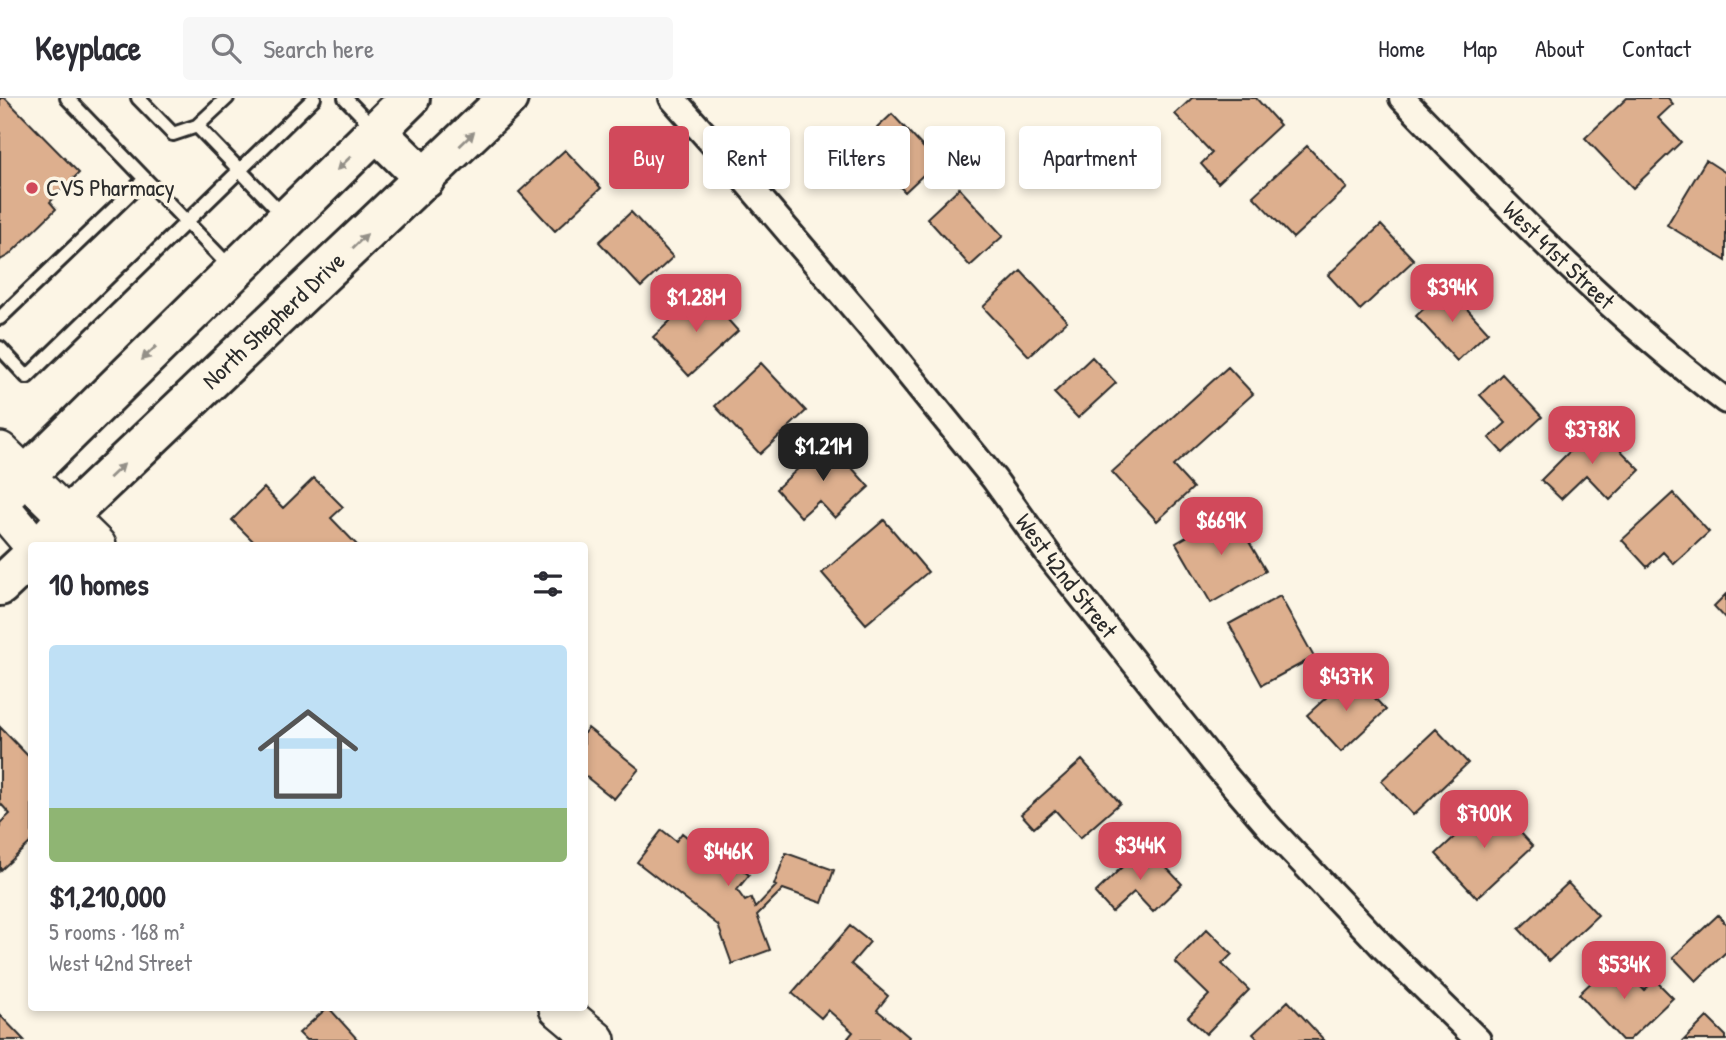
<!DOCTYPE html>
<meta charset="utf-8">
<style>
body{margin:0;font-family:"Patrick Hand",sans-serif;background:#f7f7f7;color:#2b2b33;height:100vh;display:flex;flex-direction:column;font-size:26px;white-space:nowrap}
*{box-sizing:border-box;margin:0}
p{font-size:23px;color:#7c7c81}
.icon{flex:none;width:38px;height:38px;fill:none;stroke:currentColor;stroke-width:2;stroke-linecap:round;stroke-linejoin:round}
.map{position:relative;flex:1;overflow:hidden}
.panel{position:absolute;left:28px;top:444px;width:560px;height:469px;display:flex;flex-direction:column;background:#fff;border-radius:7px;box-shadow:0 4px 10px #0003}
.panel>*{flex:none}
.top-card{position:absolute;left:609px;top:28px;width:665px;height:63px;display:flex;gap:14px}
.price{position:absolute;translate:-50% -60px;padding:0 16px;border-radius:14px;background:#d1495b;color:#fff;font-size:23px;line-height:46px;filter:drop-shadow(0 2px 4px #0008)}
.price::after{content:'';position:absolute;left:50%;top:42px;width:21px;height:16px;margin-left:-10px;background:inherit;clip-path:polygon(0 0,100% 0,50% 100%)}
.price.on{background:#222;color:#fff}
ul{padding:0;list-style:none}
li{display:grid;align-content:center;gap:14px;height:371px;padding:0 21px}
li span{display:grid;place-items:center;height:217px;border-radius:7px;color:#555}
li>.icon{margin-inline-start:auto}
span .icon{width:126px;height:126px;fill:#fffc;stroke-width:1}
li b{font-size:30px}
h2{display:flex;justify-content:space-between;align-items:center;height:84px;padding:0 21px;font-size:30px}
.chip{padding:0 24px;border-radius:7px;background:#fff;box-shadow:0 4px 10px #0003;font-size:24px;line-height:63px}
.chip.on{background:#d1495b;color:#fff}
header{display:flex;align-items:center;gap:42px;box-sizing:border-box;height:98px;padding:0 35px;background:#fff;border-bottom:2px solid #e1e1e2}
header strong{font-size:33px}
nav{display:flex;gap:38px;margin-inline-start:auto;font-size:24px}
.search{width:490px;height:63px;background:#f7f7f7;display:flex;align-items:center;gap:18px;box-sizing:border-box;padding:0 24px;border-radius:7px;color:#7c7c81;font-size:26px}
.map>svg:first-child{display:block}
.building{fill:#ddaf8e;stroke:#2b2b2b;stroke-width:2}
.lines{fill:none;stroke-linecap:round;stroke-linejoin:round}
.service-casing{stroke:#2b2b2b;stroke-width:18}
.minor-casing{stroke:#2b2b2b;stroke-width:30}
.secondary-casing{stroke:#2b2b2b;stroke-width:42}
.primary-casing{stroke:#2b2b2b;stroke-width:44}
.service{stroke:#fcf5e5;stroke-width:12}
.minor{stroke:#fcf5e5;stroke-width:24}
.secondary{stroke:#fcf5e5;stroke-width:37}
.primary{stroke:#fcf5e5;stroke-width:38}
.oneway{fill:#949088}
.poi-dot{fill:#d1495b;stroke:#fcf5e5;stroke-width:2.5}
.labels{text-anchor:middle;stroke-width:7;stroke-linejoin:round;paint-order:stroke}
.poi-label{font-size:24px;fill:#2b2b2b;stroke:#fcf5e5;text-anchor:start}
.street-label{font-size:24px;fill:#2b2b2b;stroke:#fcf5e5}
</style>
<header>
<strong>Keyplace</strong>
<div class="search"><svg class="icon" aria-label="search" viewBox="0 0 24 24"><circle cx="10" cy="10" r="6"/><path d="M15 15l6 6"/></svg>Search here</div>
<nav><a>Home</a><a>Map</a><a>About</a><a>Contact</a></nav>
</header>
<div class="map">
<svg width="1726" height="942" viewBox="0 0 1726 942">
<rect width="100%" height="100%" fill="#fcf5e5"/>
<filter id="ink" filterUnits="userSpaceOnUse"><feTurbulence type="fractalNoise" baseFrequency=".0143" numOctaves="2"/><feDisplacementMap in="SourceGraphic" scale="14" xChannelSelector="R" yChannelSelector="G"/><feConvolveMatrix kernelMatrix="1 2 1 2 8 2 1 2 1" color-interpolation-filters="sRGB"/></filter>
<g filter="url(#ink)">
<path class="building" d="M0,0H5L79,75L50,104L56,111L9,157L0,162Z
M1192,0H1256L1280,27L1218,85L1201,66L1212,55L1175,16Z
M1627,0H1668L1673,6L1658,20L1681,44L1633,90L1585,40Z
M892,16L937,64L905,94L860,46Z
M1307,48L1347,90L1293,140L1253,98Z
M565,52L601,90L555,133L519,94Z
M1706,62L1726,75V163L1667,127Z
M959,90L1003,138L970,168L927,120Z
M631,114L673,159L641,189L599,144Z
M1381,127L1414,162L1360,212L1328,177Z
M1021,173L1067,223L1029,258L983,209Z
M1447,189L1488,234L1457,263L1416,218Z
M702,193L738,233L689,278L653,239Z
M1092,259L1116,285L1078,320L1054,295Z
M761,265L806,313L760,356L715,308Z
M1228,269L1253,296L1173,368L1193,390L1157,423L1112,374Z
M1502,276L1542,319L1503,355L1489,340L1506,325L1480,297Z
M1596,327L1640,372L1610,402L1586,377L1561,401L1541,382Z
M828,343L869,389L835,420L819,403L801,419L776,391Z
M314,380L343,409L331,420L358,448H258L232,422L264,390L283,410Z
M1673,395L1709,434L1674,466L1663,454L1647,469L1622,442Z
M1231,413L1266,473L1211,505L1176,445Z
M884,422L928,474L866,526L822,475Z
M1726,496V521L1714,508Z
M1280,498L1314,559L1262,587L1229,526Z
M1352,576L1386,612L1341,654L1307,617Z
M0,629L32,662V743L0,773V725L10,716L0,705Z
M588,630L639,671L614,701L584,677V635Z
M1436,631L1468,665L1413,717L1381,683Z
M1082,662L1120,705L1080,740L1055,712L1034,730L1021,716Z
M1492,704L1533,748L1477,800L1436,756Z
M662,732L676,743L682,735L707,755L712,748L749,777L737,792L745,803L751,800L755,810L776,788L774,787L786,755L834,772L822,805L783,791L757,817L770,852L732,866L718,827L637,764Z
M1145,747L1182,786L1153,814L1134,794L1112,814L1095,795Z
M1568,785L1598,817L1549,863L1519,831Z
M1718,817L1726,826V854L1696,883L1673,859Z
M850,828L870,844L851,866L888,898L877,912L909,939L907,942H850L848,940L853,934L828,912L821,920L792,895Z
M1207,831L1232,856L1222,866L1249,892L1206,936L1188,919L1209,897L1175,864Z
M1615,862L1644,892L1655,882L1673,900L1629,942H1622L1579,896Z
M1288,903L1324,942H1259L1253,936Z
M327,910H329L358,942H306L299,935Z
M0,917L24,942H0Z
M1707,919L1726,938V942H1684Z"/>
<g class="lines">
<defs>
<path id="service" d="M67,0L231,170
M138,0L173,36L197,28L227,0
M345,0L374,30
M197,28L284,118
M0,220L145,81
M0,250L27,279L314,0"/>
<g id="minor">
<path id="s1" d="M672,0L731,66L881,242L994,381L1053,463L1215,666L1270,730L1382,848L1478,942"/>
<path id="s2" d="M1402,0C1505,106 1608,214 1726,303"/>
</g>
<path id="secondary" d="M0,353L97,448
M0,408L34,448
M558,910L596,942"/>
<g id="primary">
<path d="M376,33L425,81"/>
<path d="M0,403L410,0"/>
<path id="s3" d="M41,448L67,419L508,0"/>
<path d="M0,488L32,458"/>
</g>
</defs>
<use href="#service" class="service-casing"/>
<use href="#minor" class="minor-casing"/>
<use href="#secondary" class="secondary-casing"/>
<use href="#primary" class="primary-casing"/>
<use href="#service" class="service"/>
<use href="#minor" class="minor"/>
<use href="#secondary" class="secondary"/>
<use href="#primary" class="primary"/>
</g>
<defs><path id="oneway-solid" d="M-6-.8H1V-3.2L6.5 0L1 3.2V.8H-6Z" transform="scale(1.75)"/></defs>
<g class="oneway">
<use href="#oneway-solid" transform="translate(467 41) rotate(-44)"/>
<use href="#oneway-solid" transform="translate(344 65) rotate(136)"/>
<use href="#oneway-solid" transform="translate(360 143) rotate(-44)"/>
<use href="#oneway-solid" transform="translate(149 255) rotate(136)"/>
<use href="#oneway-solid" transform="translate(117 373) rotate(-43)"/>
</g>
</g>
<circle class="poi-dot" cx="32" cy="90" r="7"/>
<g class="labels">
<g class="poi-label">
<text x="46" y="98">CVS Pharmacy</text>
</g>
<g class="street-label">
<text dy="8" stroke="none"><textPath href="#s2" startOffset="222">West 41st Street</textPath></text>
<text dy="8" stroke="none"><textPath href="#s3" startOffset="324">North Shepherd Drive</textPath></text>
<text dy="8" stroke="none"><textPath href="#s1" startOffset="620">West 42nd Street</textPath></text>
</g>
</g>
</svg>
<b class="price" style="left:1452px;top:226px">$394K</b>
<b class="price" style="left:696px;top:236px">$1.28M</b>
<b class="price" style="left:1592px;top:368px">$378K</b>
<b class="price on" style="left:823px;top:385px">$1.21M</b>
<b class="price" style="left:1221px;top:459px">$669K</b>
<b class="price" style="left:1346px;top:615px">$437K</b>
<b class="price" style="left:1484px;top:752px">$700K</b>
<b class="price" style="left:1140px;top:784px">$344K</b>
<b class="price" style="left:728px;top:790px">$446K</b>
<b class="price" style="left:1624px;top:903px">$534K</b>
<div class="top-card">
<a class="chip on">Buy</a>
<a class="chip">Rent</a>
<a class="chip">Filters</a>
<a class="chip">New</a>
<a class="chip">Apartment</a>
</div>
<section class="panel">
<h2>10 homes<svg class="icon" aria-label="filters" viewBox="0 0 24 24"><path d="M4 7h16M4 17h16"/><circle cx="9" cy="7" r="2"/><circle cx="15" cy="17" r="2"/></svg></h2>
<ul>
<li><span style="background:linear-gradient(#bfe0f5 75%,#8fb573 0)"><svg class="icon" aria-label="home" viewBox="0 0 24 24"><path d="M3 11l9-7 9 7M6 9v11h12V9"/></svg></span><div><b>$1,210,000</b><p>5 rooms · 168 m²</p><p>West 42nd Street</p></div></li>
</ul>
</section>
</div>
